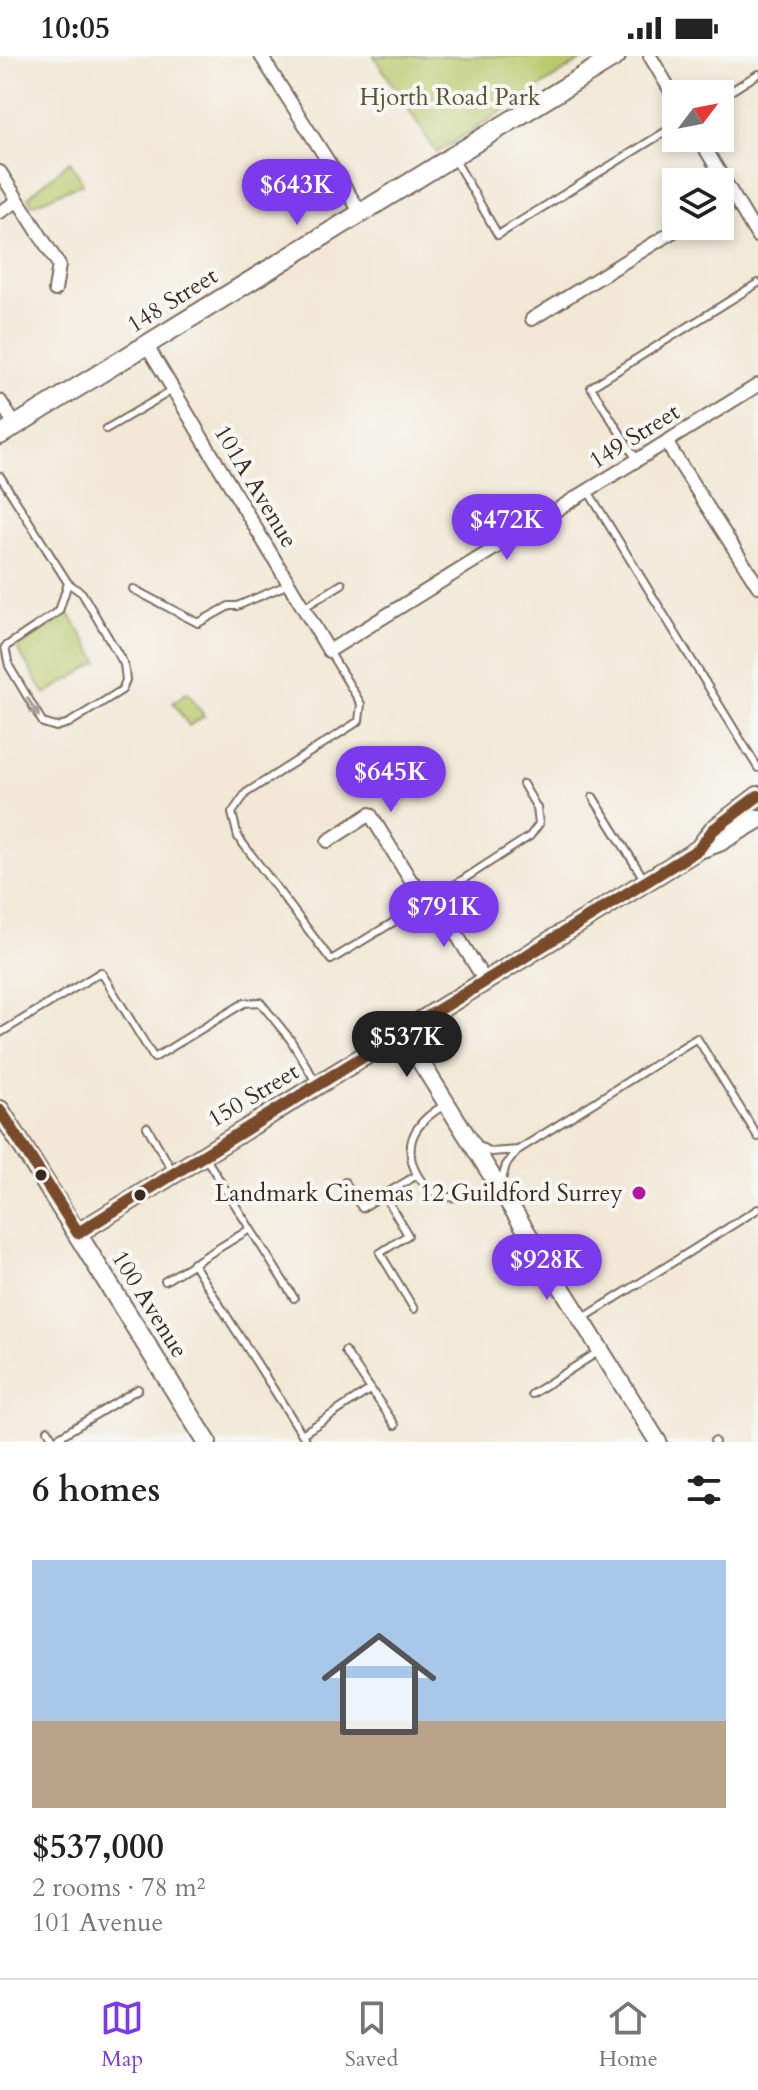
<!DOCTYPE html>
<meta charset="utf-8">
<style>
body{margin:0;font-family:Cardo,serif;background:#f6f6f6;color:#222;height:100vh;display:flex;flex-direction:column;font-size:30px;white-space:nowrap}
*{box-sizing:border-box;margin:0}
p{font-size:26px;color:#767676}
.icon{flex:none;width:44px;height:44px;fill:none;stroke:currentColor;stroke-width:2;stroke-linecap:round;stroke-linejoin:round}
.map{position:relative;height:1386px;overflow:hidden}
.panel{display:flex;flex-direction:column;background:#fff;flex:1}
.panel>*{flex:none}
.needle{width:52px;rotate:58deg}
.fabs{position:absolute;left:662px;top:24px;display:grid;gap:16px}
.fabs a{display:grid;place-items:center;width:72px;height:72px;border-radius:0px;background:#fff;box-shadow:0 4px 12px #0003;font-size:40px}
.price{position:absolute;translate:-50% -68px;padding:0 18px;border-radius:28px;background:#7c3aed;color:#fff;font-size:26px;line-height:52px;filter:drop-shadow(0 2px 4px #0008)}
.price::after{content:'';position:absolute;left:50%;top:48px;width:24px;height:18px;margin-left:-12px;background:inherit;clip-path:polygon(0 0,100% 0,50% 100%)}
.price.active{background:#222;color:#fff}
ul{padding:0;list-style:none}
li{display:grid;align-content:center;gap:16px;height:424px;padding:0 32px}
li span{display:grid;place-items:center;height:248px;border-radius:0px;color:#555}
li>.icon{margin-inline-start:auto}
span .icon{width:144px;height:144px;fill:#fffc;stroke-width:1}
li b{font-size:34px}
h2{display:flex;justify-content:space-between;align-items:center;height:96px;padding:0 32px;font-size:34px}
.status{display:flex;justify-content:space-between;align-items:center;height:56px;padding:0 40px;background:#fff;direction:ltr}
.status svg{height:22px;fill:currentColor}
.tabs{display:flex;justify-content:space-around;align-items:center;height:112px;border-top:2px solid #e0e0e0;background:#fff;font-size:22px;color:#767676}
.tabs a{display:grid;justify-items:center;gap:4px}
.tabs .active{color:#7c3aed}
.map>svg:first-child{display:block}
.green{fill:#b9c96c;stroke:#7a7a45;stroke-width:2}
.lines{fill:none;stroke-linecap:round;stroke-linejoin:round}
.service-casing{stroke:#7b6c5e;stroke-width:10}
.minor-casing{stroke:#7b6c5e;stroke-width:16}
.tertiary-casing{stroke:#7b6c5e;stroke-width:20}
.secondary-casing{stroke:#7b6c5e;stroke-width:22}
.service{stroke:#fff;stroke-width:6}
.minor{stroke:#fff;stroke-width:12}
.tertiary{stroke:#fff;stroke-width:16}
.secondary{stroke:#fff;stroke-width:18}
.bus-1-casing{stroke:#f6f6f2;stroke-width:18}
.bus-1{stroke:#7a4b2a;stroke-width:12}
.oneway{fill:#a79f9a}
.bus-dot{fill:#3b2a1e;stroke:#f6f6f2;stroke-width:3}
.poi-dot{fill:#b5179e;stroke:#f6f6f2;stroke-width:3}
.labels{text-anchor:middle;stroke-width:8;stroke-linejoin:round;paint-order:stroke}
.park-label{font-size:24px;fill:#5a5232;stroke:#f6f6f2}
.street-label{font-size:24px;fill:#3b2a1e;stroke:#f6f6f2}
.poi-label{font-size:24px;fill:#3b2a1e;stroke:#f6f6f2;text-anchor:end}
</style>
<div class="status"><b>10:05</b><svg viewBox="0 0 49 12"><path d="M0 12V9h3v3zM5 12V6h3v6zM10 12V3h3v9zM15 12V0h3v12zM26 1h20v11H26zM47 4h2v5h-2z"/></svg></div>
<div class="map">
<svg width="758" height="1386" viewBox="0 0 758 1386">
<rect width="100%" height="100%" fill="#f6f6f2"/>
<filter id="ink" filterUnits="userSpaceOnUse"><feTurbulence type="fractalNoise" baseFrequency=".0125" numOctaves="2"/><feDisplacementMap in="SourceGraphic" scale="16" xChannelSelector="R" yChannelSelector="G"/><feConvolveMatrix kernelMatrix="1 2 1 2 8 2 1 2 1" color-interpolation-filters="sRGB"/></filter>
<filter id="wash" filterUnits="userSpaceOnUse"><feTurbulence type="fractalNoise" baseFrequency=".006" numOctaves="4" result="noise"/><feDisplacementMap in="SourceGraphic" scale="32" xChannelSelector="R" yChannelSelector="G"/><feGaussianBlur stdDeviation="1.8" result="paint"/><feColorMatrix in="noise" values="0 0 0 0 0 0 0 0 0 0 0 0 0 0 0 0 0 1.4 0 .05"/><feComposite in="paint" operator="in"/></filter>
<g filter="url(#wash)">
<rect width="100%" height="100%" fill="#f2e8d5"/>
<path class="green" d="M374,0H588L437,97Z
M70,105L83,127L32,149L28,141Z
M69,558L99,606L45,638L18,594V590Z
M188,636L204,660L189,670L173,646Z"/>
</g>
<g filter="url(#ink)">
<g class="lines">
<defs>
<path id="service" d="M720,42L758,18
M455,104L498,179L676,69
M106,373L173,334
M637,404L591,331L758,227
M0,420L68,527L82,537L124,608L126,624L122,634L69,667L56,671L43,667L9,610L5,591L59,555L68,527
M588,435L758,712
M133,533L198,567L229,550H237L289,528
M303,552L342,528
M329,595L361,648L359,665L246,737L232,757L238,781L331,904L453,830L530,780L539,768L537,752L523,728
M593,741L644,823
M0,977L101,916L154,1002L244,947L260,946L290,983L316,1026
M445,1049C434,1055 424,1062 417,1073C400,1098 419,1137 448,1141C465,1143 482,1134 496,1126
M147,1071L172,1114
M479,1090L491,1096L518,1094
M205,1101L294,1242
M345,1126L362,1152L417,1119
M501,1127L506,1109L518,1094L697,982L758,1081
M384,1139L408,1179L380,1197L414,1253
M193,1207L307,1386
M165,1225L250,1173
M582,1263L758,1153
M345,1295L395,1369
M532,1338L598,1296
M48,1374L55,1386
M302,1378L371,1333
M714,1385L715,1386
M51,1386L138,1333"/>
<path id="minor" d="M261,0L361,157
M650,0L676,44
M699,82L758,181
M0,116L59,209L55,234
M0,156L18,145
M532,263L682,170
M146,288L329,595L758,329
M0,345L15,369
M666,386L758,530
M328,785L370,758L411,825L434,842L485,925"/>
<path id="tertiary" d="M402,976L658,1386"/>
<path id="secondary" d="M0,379L616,0
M699,793L713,774L758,740
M0,1054L207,1386
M78,1177L699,793L719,786L758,763"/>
</defs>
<use href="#service" class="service-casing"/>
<use href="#minor" class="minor-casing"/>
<use href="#tertiary" class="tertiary-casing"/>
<use href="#secondary" class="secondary-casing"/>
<use href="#service" class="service"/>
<use href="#minor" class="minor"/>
<use href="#tertiary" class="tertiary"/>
<use href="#secondary" class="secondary"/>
<defs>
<path id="bus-1" d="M0,1054L78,1177
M78,1177L699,793L713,774L758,740"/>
</defs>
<use href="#bus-1" class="bus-1-casing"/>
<use href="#bus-1" class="bus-1"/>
</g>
<defs><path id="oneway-solid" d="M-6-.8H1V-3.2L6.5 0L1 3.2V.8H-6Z" transform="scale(2)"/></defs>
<use class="oneway" href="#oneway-solid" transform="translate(33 651) rotate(59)"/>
</g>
<g class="bus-dot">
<circle cx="41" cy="1119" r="7"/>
<circle cx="140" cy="1139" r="7"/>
</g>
<circle class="poi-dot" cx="639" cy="1137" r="8"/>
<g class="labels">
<g class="park-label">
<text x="450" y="49">Hjorth Road Park</text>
</g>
<g class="street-label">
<text transform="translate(172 244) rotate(-32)" y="8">148 Street</text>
<text transform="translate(634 380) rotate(-32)" y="8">149 Street</text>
<text transform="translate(256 430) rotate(59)" y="8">101A Avenue</text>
<text transform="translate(253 1039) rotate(-31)" y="8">150 Street</text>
<text transform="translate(150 1248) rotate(58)" y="8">100 Avenue</text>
</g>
<g class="poi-label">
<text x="623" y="1145">Landmark Cinemas 12 Guildford Surrey</text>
</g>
</g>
</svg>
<div class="fabs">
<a><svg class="needle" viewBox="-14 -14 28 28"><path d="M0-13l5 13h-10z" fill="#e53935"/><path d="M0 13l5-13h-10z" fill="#767676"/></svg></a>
<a><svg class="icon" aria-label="layers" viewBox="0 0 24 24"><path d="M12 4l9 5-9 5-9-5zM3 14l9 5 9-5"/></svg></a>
</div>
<b class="price" style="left:297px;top:171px">$643K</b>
<b class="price" style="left:507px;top:506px">$472K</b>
<b class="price" style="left:391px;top:758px">$645K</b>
<b class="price" style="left:444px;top:893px">$791K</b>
<b class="price active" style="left:407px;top:1023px">$537K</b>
<b class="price" style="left:547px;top:1246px">$928K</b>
</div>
<section class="panel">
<h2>6 homes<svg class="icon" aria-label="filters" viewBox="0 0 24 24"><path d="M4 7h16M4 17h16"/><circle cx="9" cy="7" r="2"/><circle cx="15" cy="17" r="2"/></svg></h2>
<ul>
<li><span style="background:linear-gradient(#a9c7e8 65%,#b9a48a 0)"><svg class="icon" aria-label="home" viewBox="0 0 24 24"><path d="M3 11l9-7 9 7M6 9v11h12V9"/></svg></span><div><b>$537,000</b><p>2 rooms · 78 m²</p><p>101 Avenue</p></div></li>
</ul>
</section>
<nav class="tabs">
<a class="active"><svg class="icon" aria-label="map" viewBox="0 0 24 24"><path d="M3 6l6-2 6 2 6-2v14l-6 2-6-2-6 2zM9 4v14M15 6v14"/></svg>Map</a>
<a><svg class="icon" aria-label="saved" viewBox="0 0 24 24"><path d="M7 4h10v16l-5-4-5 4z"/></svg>Saved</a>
<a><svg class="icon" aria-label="home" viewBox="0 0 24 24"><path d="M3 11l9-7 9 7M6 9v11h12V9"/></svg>Home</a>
</nav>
